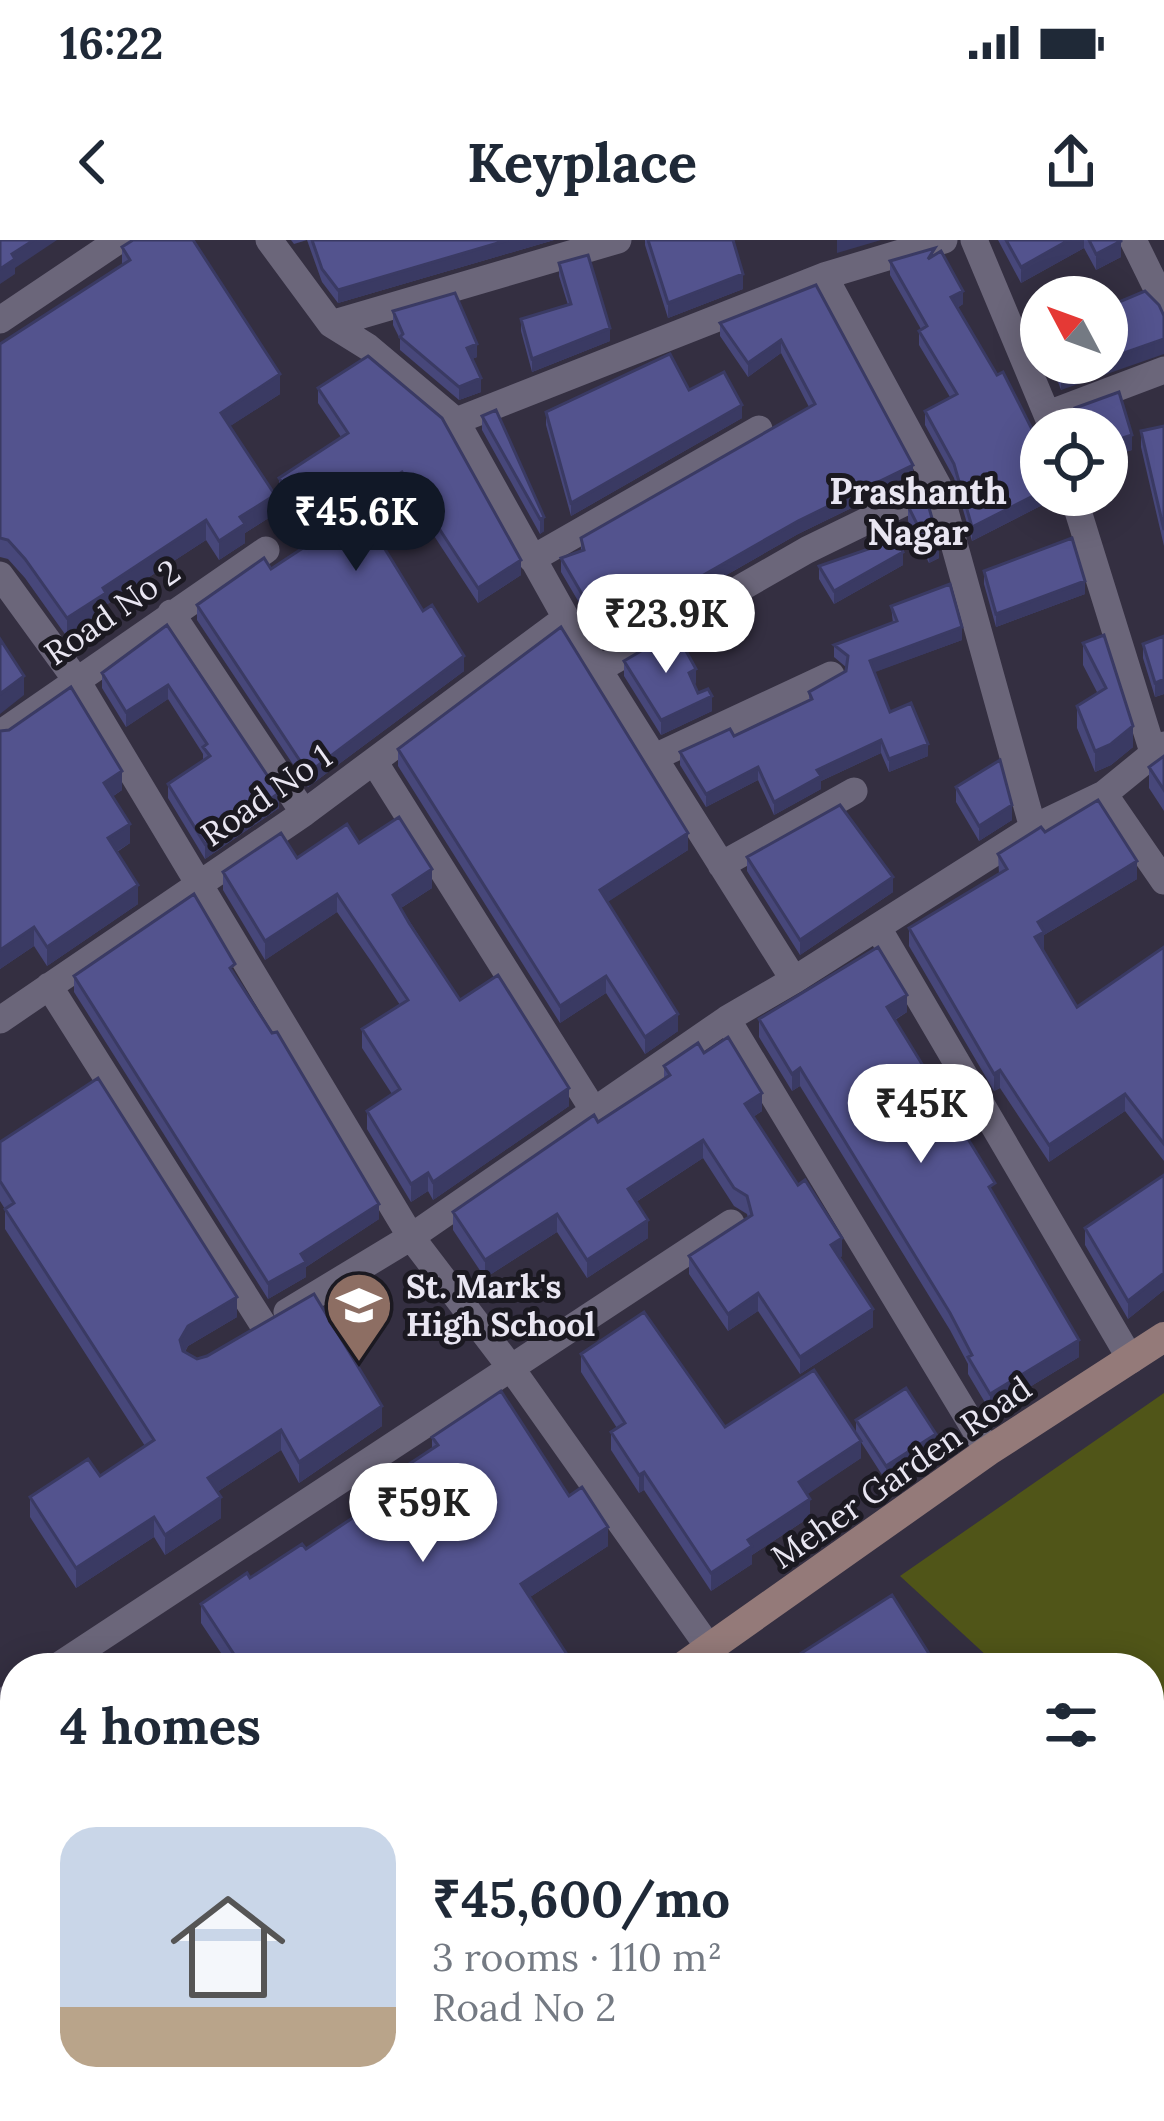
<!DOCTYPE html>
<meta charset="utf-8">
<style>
body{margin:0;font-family:Lora,serif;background:#f6f6f7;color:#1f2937;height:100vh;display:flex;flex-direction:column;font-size:45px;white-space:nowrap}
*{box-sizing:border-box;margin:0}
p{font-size:39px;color:#747a83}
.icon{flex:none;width:66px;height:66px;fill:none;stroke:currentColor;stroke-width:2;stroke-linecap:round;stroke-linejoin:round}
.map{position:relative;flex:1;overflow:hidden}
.sheet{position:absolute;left:0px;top:1413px;width:1164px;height:468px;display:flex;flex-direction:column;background:#fff;border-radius:48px 48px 0 0;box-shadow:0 6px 30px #0003}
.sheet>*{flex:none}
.needle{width:78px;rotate:311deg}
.fabs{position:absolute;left:1020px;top:36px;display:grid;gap:24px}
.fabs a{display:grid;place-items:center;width:108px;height:108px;border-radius:50%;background:#fff;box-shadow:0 6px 30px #0003;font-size:60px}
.price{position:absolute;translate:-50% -102px;padding:0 27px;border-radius:42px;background:#fff;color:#222;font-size:39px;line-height:78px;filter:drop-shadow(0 3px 6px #0008)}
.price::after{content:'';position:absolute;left:50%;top:72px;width:36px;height:27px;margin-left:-18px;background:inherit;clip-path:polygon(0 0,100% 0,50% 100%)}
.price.selected{background:#111827;color:#fff}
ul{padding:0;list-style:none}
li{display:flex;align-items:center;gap:36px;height:300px;padding:0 60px}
li span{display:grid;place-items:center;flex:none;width:336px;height:240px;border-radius:36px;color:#555}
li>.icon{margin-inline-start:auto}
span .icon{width:144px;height:144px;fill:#fffc;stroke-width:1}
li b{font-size:51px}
h2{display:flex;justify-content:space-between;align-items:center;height:144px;padding:0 60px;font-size:51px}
.status{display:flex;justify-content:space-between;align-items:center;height:84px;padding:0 60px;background:#fff;direction:ltr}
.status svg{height:33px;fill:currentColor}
header{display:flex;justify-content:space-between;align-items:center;height:156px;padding:0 60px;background:#fff;font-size:54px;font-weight:800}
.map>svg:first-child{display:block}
.green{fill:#505518}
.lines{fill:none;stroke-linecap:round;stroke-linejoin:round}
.minor{stroke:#6b667a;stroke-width:27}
.secondary{stroke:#947a79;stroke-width:30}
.wall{fill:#47477a}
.shaded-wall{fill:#3a3a63}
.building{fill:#53538e;stroke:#3a3a63;stroke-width:3}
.labels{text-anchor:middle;stroke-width:10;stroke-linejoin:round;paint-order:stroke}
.street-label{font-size:33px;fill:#e9e6f2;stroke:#1b1921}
.poi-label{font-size:33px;font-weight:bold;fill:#e9e6f2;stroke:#1b1921;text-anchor:start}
.neighbourhood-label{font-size:36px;font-weight:bold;fill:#e9e6f2;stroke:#1b1921}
</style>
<div class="status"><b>16:22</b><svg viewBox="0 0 49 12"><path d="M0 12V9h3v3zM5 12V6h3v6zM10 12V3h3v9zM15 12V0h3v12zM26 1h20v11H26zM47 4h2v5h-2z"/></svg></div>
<header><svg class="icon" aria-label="back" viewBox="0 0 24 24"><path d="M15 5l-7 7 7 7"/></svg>Keyplace<svg class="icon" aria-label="share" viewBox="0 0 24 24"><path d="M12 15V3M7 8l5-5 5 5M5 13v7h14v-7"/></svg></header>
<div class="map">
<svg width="1164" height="1881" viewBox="0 0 1164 1881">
<rect width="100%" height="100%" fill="#342f41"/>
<path class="green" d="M1164,1153V1578L1149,1564V1428H1000L900,1336Z
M291,1866H439L450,1881H301Z
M599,1866H1077L1085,1881H582Z"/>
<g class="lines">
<path class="minor" d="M269,0L331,84L368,107L456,181L566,378L794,740
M974,0L1053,189
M1133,0L1164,63
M824,36L938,246L1033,588
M0,80L119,0
M331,84L618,0
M1048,174L1164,130
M456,181L824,36L944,0
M1073,255L1153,512
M532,319L759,189
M0,335L77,441L411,997L511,1128L710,1409
M171,373L304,573
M599,429L807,310L938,246
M0,494L266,310
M655,517L831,435
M375,523L594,871
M1104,554L1164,641
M721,625L854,551
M878,688L1131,1120
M49,746L264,1086
M727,779L988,1211
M0,780L304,573L566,378
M287,1072L411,997L727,779L794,740L1033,588L1104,554L1164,505
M55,1428L731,983
M0,1464L15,1454"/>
<path class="secondary" d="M681,1428L988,1211L1164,1097
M0,1853L15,1844"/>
</g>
<path class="wall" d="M291,0H554L338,63L322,42L307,0L294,4Z
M645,0H733L743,49L668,78L645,5Z
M998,0H1121V17L1096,30L1084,8L1021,43Z
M122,7L280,154L230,186L275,274L245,293V303L219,320L206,300L106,365V372L67,397L25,338L8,319L0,317V104L122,25Z
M935,15L963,64L957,68L1041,255H1056V258L972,301L954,238L925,185V171L950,157L919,105V91L921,89L890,35V21Z
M559,23L610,101L532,132L521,91V79L568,65L559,36Z
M816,45L913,238L798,294L604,405L561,332V318L581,311V298L809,167L781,113L748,137L720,96V83Z
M393,71L477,117L472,119L481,152L459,160L400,110V99L393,85Z
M1051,123H1107L1061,150Z
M318,148L521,335L478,363L402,247L362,272L423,371L464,431L308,547L197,380V365L271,329L311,303L279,253V238L341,197L318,163Z
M689,150L742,178L571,276L546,185V172Z
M1119,152L1132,195V210L1107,217V189H1077L1075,183V168Z
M482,176L544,277V291L540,294L482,190Z
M1164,186V306L1141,207V191Z
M908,266L939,318L929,323L908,281Z
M903,325L834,364L819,339V326Z
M984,331L1085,354L996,387L984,344Z
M891,366L962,400L874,432L890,472L928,516L889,532L881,513L821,541V549L774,575L758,540L706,567L680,525V512L734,496L809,461V452L846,431L847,428L834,417V405L893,383Z
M167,385L279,568L205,619L168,558V544L203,521V514L168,459L126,487L102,448V433Z
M1104,395L1133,507L1111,525L1095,532L1077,488V466L1098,454L1083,425V403Z
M1164,396V454L1155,457L1143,418V404Z
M624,421L696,443L694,444L698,453L712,471L661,495L624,436Z
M0,491L122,550L112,557L130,603L117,612L138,664L47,726L34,706L0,729Z
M398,509L688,610L607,662L678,791L645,814L606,753L560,783L398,526Z
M1164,516V571L1149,548V527Z
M956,547L1012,580L979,601L956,562Z
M1045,592L1137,639L1044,695L1043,709L1077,767L1164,707V921L1125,871L1049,922L1000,848L994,851L909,706V688L999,634L998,614Z
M359,603L432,648L401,668L460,760L569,866L433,960L428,951L411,962L367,889V871L392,854L362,808V789L400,765L373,724L337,672L265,720L223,650V632L297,618Z
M747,617L893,652L800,715L747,631Z
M74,736H235L379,979L306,1027V1037L268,1059L74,752Z
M907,772L895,780L995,956L1079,1117L990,1171L968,1134V1124L950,1090L800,846L792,851L759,797V779Z
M704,813L762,871L753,877L842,1016L839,1018L873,1087L800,1134L758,1071L728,1091L689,1034V1016L748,978L747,974L734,966L703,918L636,962L648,998L587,1038L557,992L485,1038L453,990V972L664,839V826Z
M0,902L237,1077L188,1106L185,1112L197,1119L382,1186L299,1243L281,1210L217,1252L221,1278L165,1315L154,1297L76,1348L30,1277V1257L100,1236L145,1206L5,989V969L0,961Z
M1164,935V1050L1128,1079L1085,1005V988Z
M581,1114L725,1187L856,1193V1180L936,1209L886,1241L861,1202V1218L807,1254L810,1277L752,1315V1324L711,1351L644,1250L639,1253L611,1210V1192L617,1188L581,1132Z
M432,1197L569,1256L608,1306L530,1357L570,1428H231L201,1383V1364L306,1309L356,1276V1259L432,1209Z"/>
<path class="shaded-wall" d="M34,0H57L15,28V34L0,44V29L12,14Z
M508,0H554L338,63V50Z
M837,0H881L837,13Z
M1069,0H1084V8L1021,43V27Z
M1121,1V17L1096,30V14Z
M743,34V49L668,78V63Z
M963,51V64L951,71V57Z
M610,88V101L532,132V119Z
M1164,99V114L1061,150V135L1095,123H1107V119Z
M781,100V113L748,137V123Z
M477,104V117L467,121V108Z
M280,134V154L221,192V173Z
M481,138V152L459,160V147Z
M742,165V178L571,276V263Z
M1132,195V210L1107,217V203Z
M913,225V238L798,294L604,405V392L798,281Z
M402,232V247L356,276V262Z
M1041,252V255H1056V258L972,301V287Z
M275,255V274L245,293V303L219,320V301L240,277Z
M544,277V291L540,294V279Z
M206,280V300L106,365V372L67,397V378L103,348Z
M939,303V318L929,323V308Z
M903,312V325L834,364V351Z
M521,320V335L478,363V348Z
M1085,341V354L996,387V374Z
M962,387V400L870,434V421Z
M464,416V431L308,547V533Z
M696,429V443L689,448V433Z
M24,436V455L0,474V454Z
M1164,439V454L1155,457V443Z
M168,445V459L126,487V472Z
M712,456V471L661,495V480Z
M1133,486V507L1111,525L1095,532V511Z
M881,500V513L821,541V549L774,575V562L817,530Z
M928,504V516L889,532V519Z
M758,527V540L706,567V554Z
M122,531V550L104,562V543Z
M279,553V568L205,619V604Z
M1012,565V580L979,601V586Z
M130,584V603L108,617V598Z
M688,593V610L600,667V650Z
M1137,621V639L1044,695V709L1035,714L1038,682Z
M432,629V648L393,673V655Z
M893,637V652L800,715V700Z
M138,645V664L47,726V707Z
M337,654V672L265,720V701Z
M34,687V706L0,729V710Z
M606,736V753L560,783V766Z
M907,755V772L887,784V767Z
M678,774V791L645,814V797Z
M800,828V846L792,851V834Z
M1000,830V848L994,851V834Z
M569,848V866L433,960V942Z
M762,853V871L745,882V864Z
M1125,854V871L1049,922V905Z
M703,900V918L628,967V949Z
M428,933V951L411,962V944Z
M379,964V979L306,1027V1037L268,1059V1043L301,1014Z
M557,974V992L485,1038V1020Z
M648,980V998L587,1038V1020Z
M842,998V1016L831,1023V1005Z
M1164,1033V1050L1128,1079V1061Z
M758,1053V1071L728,1091V1074Z
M237,1057V1077L188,1106L180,1120V1100L188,1086Z
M873,1069V1087L800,1134V1117Z
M1079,1100V1117L990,1171V1154Z
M382,1166V1186L299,1243V1222Z
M281,1190V1210L208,1258V1238Z
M936,1194V1209L886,1241V1226Z
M861,1201V1218L799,1260V1242Z
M644,1232V1250L639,1253V1235Z
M221,1257V1278L165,1315V1295Z
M810,1259V1277L752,1315V1324L711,1351V1333L748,1300Z
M154,1277V1297L76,1348V1328Z
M608,1287V1306L521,1363V1344Z
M570,1419V1428H555Z
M15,1758V1783L0,1793V1768Z"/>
<path class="building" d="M0,0H34L12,14L15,19L0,29Z
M133,0H193L280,134L221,173L275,255L240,277L245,284L219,301L206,280L103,348L106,353L67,378L25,319L8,300L0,298V104L130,20L122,7Z
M312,0H508L338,50L322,29Z
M648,0H733L743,34L668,63Z
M1006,0H1069L1021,27Z
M1089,0H1121V1L1096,14Z
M935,8L928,19L941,11L963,51L951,57L997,135L1003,132L1041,207V252L972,287L954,224L925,171L957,154L919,91L927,86L890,21Z
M588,15L610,88L532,119L521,79L571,64L559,23Z
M816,45L913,225L798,281L604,392L561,318L584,310L581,298L815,164L781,100L748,123L720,83Z
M1145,51L1159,65L1164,76V99L1107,119V67Z
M455,53L477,104L467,108L481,138L459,147L400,97L403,94L393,71Z
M670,114L689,150L724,132L742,165L571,263L546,172Z
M368,116L442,178L521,320L478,348L402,232L356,262L423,371L432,365L464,416L308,533L197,365L264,318L271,329L318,298L279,238L348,193L318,148Z
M1057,123H1095L1061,135Z
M1119,152L1132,195L1107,203V189H1083L1075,168Z
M496,170L544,277L540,279L482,176Z
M1164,186V290L1141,191Z
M926,257L939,303L929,308L908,266Z
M1072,298L1085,341L996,374L984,331Z
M897,299L903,312L834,351L819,326Z
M950,344L962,387L870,421L890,472L911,463L928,504L889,519L881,500L817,530L821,536L774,562L758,527L706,554L680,512L730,489L734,496L812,459L809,452L846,431L848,416L834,405L897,381L891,366Z
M167,385L279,553L205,604L168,544L210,516L203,507L207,504L168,445L126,472L102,433Z
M561,387L688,593L600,650L678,774L645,797L606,736L560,766L398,509Z
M675,391L696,429L689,433L698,453L708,449L712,456L661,480L624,421Z
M1104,395L1133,486L1111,504L1095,511L1077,466L1106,448L1083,403Z
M1164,396V439L1155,443L1143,404Z
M0,399L24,436L0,454Z
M71,447L122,531L104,543L130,584L108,598L138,645L47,707L34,687L0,710V491L9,490Z
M1164,516V550L1149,527Z
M1000,520L1012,565L979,586L956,547Z
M1098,560L1137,621L1038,682L1044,692L1035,697L1077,767L1164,707V904L1125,854L1049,905L1000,830L994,834L909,688L1007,629L998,614L1041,587L1045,592Z
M840,565L893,637L800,700L747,617Z
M399,577L432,629L393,655L409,683L460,760L498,735L569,848L433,942L428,933L411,944L367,871L400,849L362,789L408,760L337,654L265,701L223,632L281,593L297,618L347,584L359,603Z
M194,654L235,724L230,728L272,793L277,792L379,964L301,1014L306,1022L268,1043L74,736Z
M878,707L907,755L887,767L995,943L989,947L1079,1100L990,1154L968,1117L972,1115L950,1073L800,828L792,834L759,779Z
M728,797L762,853L745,864L798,945L805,940L842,998L831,1005L873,1069L800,1117L758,1053L728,1074L689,1016L752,975L747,956L734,948L703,900L628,949L648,980L587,1020L557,974L485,1020L453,972L594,875L598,882L670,835L664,826L698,803L704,813Z
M98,838L237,1057L188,1086L180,1100L183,1111L197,1119L207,1116L314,1054L382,1166L299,1222L281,1190L208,1238L221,1257L165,1295L154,1277L76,1328L30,1257L88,1219L100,1236L154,1200L5,969L14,963L0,941V902Z
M1164,935V1033L1128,1061L1085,988Z
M644,1072L725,1187L814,1130L861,1201L799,1242L810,1259L748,1300L752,1306L711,1333L644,1232L639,1235L611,1192L625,1183L581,1114Z
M906,1148L936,1194L886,1226L856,1180Z
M501,1151L569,1256L582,1247L608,1287L521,1344L570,1419L555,1428H243L201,1364L247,1333L250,1338L302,1304L306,1309L363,1271L356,1259L438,1205L432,1197Z
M892,1355L938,1428H778Z
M108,1419L114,1428H94Z
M1149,1603L1164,1617V1881H1101L1123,1866H1149Z
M0,1632L15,1655V1758L0,1768Z"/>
<defs>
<symbol id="school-pin" viewBox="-11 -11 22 30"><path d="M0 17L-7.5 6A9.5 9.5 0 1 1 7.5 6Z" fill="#8d6e63" stroke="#1b1921"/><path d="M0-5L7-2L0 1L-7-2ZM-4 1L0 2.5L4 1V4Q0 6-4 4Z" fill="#fff"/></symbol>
</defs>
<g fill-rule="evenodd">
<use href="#school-pin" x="321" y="1027" width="76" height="104"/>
</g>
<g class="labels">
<g class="street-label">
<text transform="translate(112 372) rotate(-35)" y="12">Road No 2</text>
<text transform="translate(266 555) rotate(-35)" y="12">Road No 1</text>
<text transform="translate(901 1232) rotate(-35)" y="12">Meher Garden Road</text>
</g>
<g class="poi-label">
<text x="406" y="1058">St. Mark's<tspan x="406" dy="38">High School</tspan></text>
</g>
<g class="neighbourhood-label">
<text x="918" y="264">Prashanth<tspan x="918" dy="41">Nagar</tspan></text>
</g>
</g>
</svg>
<div class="fabs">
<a><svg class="needle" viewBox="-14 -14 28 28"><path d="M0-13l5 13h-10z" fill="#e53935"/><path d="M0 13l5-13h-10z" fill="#747a83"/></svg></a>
<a><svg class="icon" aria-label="locate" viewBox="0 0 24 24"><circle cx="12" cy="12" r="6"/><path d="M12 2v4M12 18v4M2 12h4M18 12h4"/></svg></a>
</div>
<b class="price selected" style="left:356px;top:334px">₹45.6K</b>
<b class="price" style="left:666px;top:436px">₹23.9K</b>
<b class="price" style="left:921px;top:926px">₹45K</b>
<b class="price" style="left:423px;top:1325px">₹59K</b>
<section class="sheet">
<h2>4 homes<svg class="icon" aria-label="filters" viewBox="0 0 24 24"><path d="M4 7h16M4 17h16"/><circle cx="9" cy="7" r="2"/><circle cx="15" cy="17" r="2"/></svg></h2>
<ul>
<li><span style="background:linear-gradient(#c9d6e8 75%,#b9a48a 0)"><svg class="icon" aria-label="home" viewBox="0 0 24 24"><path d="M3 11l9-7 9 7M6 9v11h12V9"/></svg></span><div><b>₹45,600/mo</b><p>3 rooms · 110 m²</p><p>Road No 2</p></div></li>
</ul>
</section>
</div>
